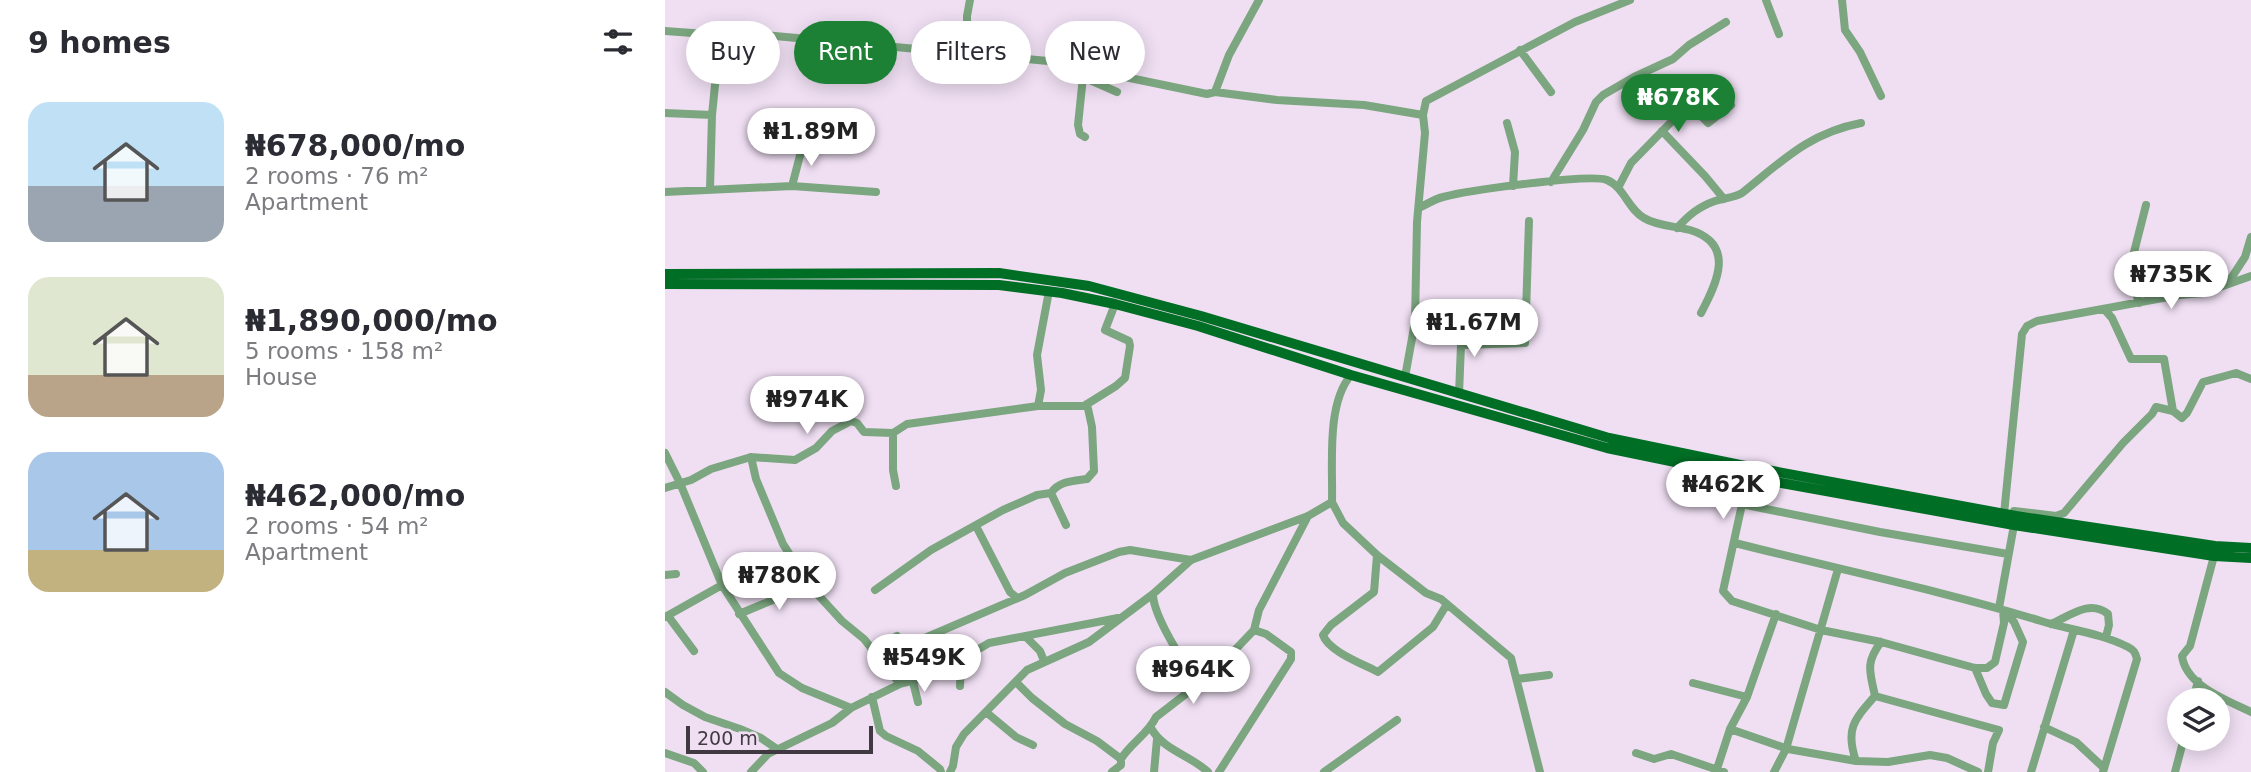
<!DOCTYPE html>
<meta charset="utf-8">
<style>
body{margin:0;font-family:"DejaVu Sans",sans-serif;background:#f2f2f3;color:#2b2b33;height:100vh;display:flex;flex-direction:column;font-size:26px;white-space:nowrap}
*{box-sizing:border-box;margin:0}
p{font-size:23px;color:#7c7c81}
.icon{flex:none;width:38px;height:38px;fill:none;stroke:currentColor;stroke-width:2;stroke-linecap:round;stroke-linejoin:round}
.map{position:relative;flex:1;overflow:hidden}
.details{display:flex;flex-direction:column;background:#fff;width:665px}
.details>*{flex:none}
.guide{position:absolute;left:21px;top:21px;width:665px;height:63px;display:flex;gap:14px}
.tools{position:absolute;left:1502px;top:688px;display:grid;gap:14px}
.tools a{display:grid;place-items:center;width:63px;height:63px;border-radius:50%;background:#fff;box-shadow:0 4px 18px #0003;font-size:35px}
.scale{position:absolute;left:21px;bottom:18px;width:187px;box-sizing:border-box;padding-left:7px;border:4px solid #403941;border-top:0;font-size:19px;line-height:24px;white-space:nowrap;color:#403941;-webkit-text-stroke:5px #f0dff3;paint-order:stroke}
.price{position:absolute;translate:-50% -60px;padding:0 16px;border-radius:24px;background:#fff;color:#222;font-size:23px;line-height:46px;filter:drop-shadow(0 2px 4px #0008)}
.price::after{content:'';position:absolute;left:50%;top:42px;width:21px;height:16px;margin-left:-10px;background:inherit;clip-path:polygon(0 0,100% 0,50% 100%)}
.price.current{background:#1c8135;color:#fff}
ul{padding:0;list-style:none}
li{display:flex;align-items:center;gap:21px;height:175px;padding:0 28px}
li span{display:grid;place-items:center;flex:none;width:196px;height:140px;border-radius:21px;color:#555}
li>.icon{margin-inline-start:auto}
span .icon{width:84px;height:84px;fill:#fffc;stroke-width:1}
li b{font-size:30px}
h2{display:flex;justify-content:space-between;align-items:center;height:84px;padding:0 28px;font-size:30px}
.pill{padding:0 24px;border-radius:32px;background:#fff;box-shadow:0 4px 18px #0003;font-size:24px;line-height:63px}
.pill.current{background:#1c8135;color:#fff}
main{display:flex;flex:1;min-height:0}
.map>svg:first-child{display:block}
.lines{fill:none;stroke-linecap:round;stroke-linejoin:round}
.minor{stroke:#7ba67f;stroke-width:8}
.major{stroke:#006e25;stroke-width:10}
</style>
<main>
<section class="details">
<h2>9 homes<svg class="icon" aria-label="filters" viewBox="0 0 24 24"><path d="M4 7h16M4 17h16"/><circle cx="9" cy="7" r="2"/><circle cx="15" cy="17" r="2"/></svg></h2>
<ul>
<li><span style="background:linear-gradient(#bfe0f5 60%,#9aa5b1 0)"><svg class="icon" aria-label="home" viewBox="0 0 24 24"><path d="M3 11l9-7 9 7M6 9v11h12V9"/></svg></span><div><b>₦678,000/mo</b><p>2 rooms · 76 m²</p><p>Apartment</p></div></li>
<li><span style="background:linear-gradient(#dfe7d0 70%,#b9a48a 0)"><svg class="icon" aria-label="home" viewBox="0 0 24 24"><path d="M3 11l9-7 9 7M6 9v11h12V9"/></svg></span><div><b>₦1,890,000/mo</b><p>5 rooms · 158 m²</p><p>House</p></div></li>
<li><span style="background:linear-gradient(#a9c7e8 70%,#c2b280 0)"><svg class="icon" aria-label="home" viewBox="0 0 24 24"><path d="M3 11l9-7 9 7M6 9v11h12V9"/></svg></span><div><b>₦462,000/mo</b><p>2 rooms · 54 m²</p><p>Apartment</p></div></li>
</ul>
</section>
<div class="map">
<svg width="1586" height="772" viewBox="0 0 1586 772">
<rect width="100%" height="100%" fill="#f0dff3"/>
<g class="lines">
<path class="minor" d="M1101,0L1114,34
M1177,0L1180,30L1195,52L1216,96
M0,31L55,35H99L383,61L542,94L550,92L612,100L699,105L758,115
M855,50L886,92
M302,52V16L305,0
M419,67L413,125L415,134L420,137
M418,77L452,92
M550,92L564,55L594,0
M0,113L47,115
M842,123L850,152L848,186
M997,131L1040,176L1059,199
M886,182L918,130L931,102L938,95L969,77L1008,59L1024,45L1061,22
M127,186L138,144
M953,188L966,163L1017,111L1025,108L1029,109L1043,123L1066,105
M45,189L47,115L55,35
M0,192L127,186L211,192
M754,208C762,204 770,199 778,197C800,191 926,173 942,180C959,187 963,209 979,218C992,226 1010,226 1025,230C1071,244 1052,283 1036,313
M1012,228C1024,215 1033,207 1050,201C1059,198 1068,198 1077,193C1117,161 1144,133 1196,123
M1563,283L1580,257L1586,237
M1474,303L1464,272L1481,205
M1440,310L1447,318L1466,359H1499L1508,411
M796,345L860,343L864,221
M740,377L750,322L752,222L760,133L758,115L761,101L910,22L965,0
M794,394L796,345L801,322
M373,406L376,390L372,355L384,291
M228,433V470L231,486
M0,453L15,483L57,585L114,673L137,688L186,708
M86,457L91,479L118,544L144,585L177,621L199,639L235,684
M1083,477L1058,591L1067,601L1156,630L1216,642L1310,668H1322L1330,662L1339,623L1338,610
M0,488L26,480L46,469L86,457L130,460L151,448L167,431L186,421L192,423L199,432L228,433L242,424L373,406H419L451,386L460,378L465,346L464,341L440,330L450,304
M386,493C394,481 408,481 422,479L429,471L427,427L422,404
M667,502L678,523L712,555L761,593L776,599L846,658L875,772
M1076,504L1215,532L1343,554
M1349,511L1391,516L1399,513L1458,443L1487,414L1491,407L1508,411L1517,418L1522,413L1538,382L1571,373L1586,379
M1339,514L1357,334L1362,326L1372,321L1514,295L1538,293L1586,276
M311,526L345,592L352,598
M1070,543C1172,569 1275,590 1376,621C1405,630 1435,633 1463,647C1469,650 1470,652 1472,659L1438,772
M712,555L709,592L666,625L658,635C663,651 698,664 713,672L768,627L782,604
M1549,556L1525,646L1517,656C1521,686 1562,700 1586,712
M0,575L11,574
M210,590L266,550L338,510L372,495L386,493L401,525
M488,594C488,617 520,663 532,685
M1334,608L1349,525
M74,614L144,585
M3,616L29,651
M0,617L57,585
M1386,624C1405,616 1424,599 1443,614L1444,625L1441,637
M361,637L375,651L379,661
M248,643L360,595L400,573L454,552L465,550L526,560
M208,650L232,636
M1310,668L1321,694L1327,703L1339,705L1358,642L1349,622L1338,610
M852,679L884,675
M248,682L253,702
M351,682L367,698L400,724L432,741L456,759V765L447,772
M1028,683L1082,697
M295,686L296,665
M0,692L18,705L40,717L75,729L96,738L112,749
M1210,696L1334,730L1328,743L1323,772
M1210,696C1205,672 1200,663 1216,642
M207,697L215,731L221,736L253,751L275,769L276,772
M1528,700L1533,681
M321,712L351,737L368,745
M1379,727L1411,742L1439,768
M486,728C498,750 525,755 543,772
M1065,729L1123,749L1191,761L1223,762L1265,755L1282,758L1313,772
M0,753L29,763L38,772
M971,753L989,759L1006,754L1059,772
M456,759C466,743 483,734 491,717L548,673L589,630L594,610L643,516
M1191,761C1180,729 1189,720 1210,696
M86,772L103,754L167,723L186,708L235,684L289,670L312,650L324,643L453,618
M285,772L288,766L291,747L299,734L362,670L424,642L488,594L526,560L643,516L667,502C668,465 661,404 686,375
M489,772L492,739
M554,772L626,659V652L601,634L589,630
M659,772L732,720
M1051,772L1065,729L1082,697L1111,614
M1109,772L1121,749L1173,569
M1366,772L1409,630
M1510,772L1519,738"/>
<path class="major" d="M0,274L334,273L424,286L536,316L944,438L1075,465L1351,516L1550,546L1586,548
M0,284L334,285L397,293L450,304L533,326L686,375L942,448L1083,477L1349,525L1549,556L1586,558"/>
</g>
</svg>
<div class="tools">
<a><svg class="icon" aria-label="layers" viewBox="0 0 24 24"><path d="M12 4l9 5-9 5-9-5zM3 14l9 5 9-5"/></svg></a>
</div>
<div class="scale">200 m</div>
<b class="price current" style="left:1013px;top:134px">₦678K</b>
<b class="price" style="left:146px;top:168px">₦1.89M</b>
<b class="price" style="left:1506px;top:311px">₦735K</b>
<b class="price" style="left:809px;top:359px">₦1.67M</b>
<b class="price" style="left:142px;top:436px">₦974K</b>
<b class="price" style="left:1058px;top:521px">₦462K</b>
<b class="price" style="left:114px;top:612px">₦780K</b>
<b class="price" style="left:259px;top:694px">₦549K</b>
<b class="price" style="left:528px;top:706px">₦964K</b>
<div class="guide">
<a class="pill">Buy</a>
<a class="pill current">Rent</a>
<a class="pill">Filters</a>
<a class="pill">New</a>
</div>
</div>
</main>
